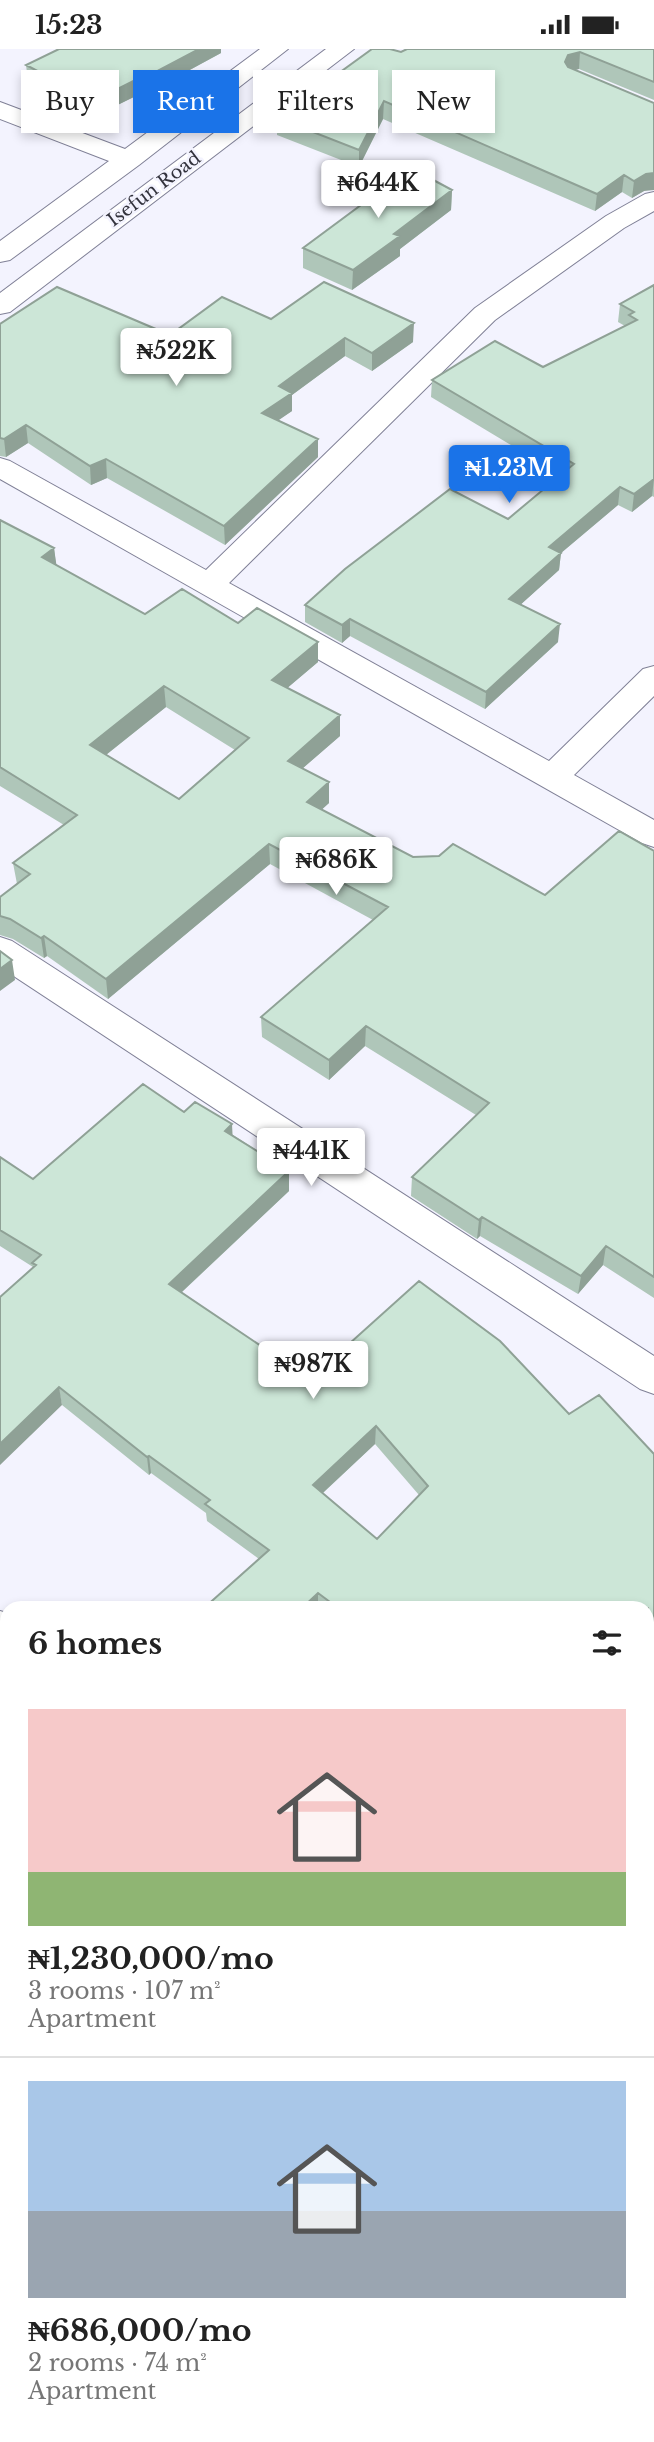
<!DOCTYPE html>
<meta charset="utf-8">
<style>
body{margin:0;font-family:"Libre Baskerville",serif;background:#f6f6f6;color:#222;height:100vh;display:flex;flex-direction:column;font-size:26px;white-space:nowrap}
*{box-sizing:border-box;margin:0}
p{font-size:23px;color:#767676}
.icon{flex:none;width:38px;height:38px;fill:none;stroke:currentColor;stroke-width:2;stroke-linecap:round;stroke-linejoin:round}
.map{position:relative;flex:1;overflow:hidden}
.sheet{position:absolute;left:0px;top:1552px;width:654px;height:842px;display:flex;flex-direction:column;background:#fff;border-radius:21px 21px 0 0;box-shadow:0 4px 10px #0003}
.sheet>*{flex:none}
.banner{position:absolute;left:21px;top:21px;width:612px;height:63px;display:flex;gap:14px}
.price{position:absolute;translate:-50% -60px;padding:0 16px;border-radius:7px;background:#fff;color:#222;font-size:23px;line-height:46px;filter:drop-shadow(0 2px 4px #0008)}
.price::after{content:'';position:absolute;left:50%;top:42px;width:21px;height:16px;margin-left:-10px;background:inherit;clip-path:polygon(0 0,100% 0,50% 100%)}
.price.on{background:#1a73e8;color:#fff}
ul{padding:0;list-style:none}
li{display:grid;align-content:center;gap:14px;height:371px;padding:0 28px}
li+li{border-top:2px solid #e0e0e0}
li span{display:grid;place-items:center;height:217px;border-radius:0px;color:#555}
li>.icon{margin-inline-start:auto}
span .icon{width:126px;height:126px;fill:#fffc;stroke-width:1}
li b{font-size:30px}
h2{display:flex;justify-content:space-between;align-items:center;height:84px;padding:0 28px;font-size:30px}
.pill{padding:0 24px;border-radius:0px;background:#fff;box-shadow:0 4px 10px #0003;font-size:24px;line-height:63px}
.pill.on{background:#1a73e8;color:#fff}
.status{display:flex;justify-content:space-between;align-items:center;height:49px;padding:0 35px;background:#fff;direction:ltr}
.status svg{height:19px;fill:currentColor}
.map>svg:first-child{display:block}
.lines{fill:none;stroke-linecap:round;stroke-linejoin:round}
.minor-casing{stroke:#808197;stroke-width:2}
.minor{fill:#fff;fill-rule:evenodd}
.wall{fill:#afc6b9;fill-rule:evenodd}
.shaded-wall{fill:#8fa196}
.building{fill:#cce6d7;stroke:#8fa196;stroke-width:2;fill-rule:evenodd}
.labels{text-anchor:middle;stroke-width:5;stroke-linejoin:round;paint-order:stroke}
.far-street-label{font-size:18px;fill:#33333d;stroke:#f3f3fe}
</style>
<div class="status"><b>15:23</b><svg viewBox="0 0 49 12"><path d="M0 12V9h3v3zM5 12V6h3v6zM10 12V3h3v9zM15 12V0h3v12zM26 1h20v11H26zM47 4h2v5h-2z"/></svg></div>
<div class="map">
<svg width="654" height="2393" viewBox="0 0 654 2393">
<rect width="100%" height="100%" fill="#f3f3fe"/>
<g class="lines">
<defs>
<path id="minor" d="M260,0H288L139,116L10,211L0,213V192L109,112L0,70V53L125,100Z
M326,0H354L10,263L0,265V244Z
M654,143V162L624,179L495,271L229,534L549,712L643,620L654,617V647L574,726L654,771V798L642,794L0,430V409L10,412L206,521L475,259L606,167L645,145Z
M0,888L12,892L654,1307V1345L640,1340L0,918Z
M0,1562L7,1564V1606L0,1604Z
M648,2060L654,2062V2113L648,2111Z"/>
</defs>
<use href="#minor" class="minor-casing"/>
<use href="#minor" class="minor"/>
</g>
<path class="wall" d="M654,0V51L579,20L574,21L644,142L632,149L622,143L595,162L383,70L359,118L277,86V69L401,3Z
M221,4L151,42L148,41L79,75L35,51V35L28,31L26,16Z
M452,141L451,161L400,200V207L352,241L303,219V199Z
M654,236V448L652,447L632,463L618,456L561,504L559,521L520,556L558,593L485,660L350,587L342,594L305,573V556L508,470L561,426L431,348L432,331L543,318L625,277L618,273L620,255Z
M271,270L413,293L372,322L345,307L292,346V362L278,371L318,390V408L225,496L107,429L91,436L28,394L6,408L0,407V275L170,286Z
M0,471L54,499L56,516L145,565L238,574L318,593V613L287,639L340,687L303,719L329,754L321,761L413,808L545,846L654,802V1249L603,1216L578,1245L480,1187L477,1190L411,1147L412,1128L476,1066L365,997L329,1031L262,988L261,968L373,871L270,815L108,950L47,907L44,909L13,890L0,886V848L17,835L13,814L64,776L0,737ZM166,658L235,701L179,750L106,706Z
M184,1063L233,1086L289,1122V1142L181,1244L310,1330L569,1365L654,1405V1790L648,1785V1559H204L259,1510L207,1472L206,1464L151,1424L149,1426L62,1356L33,1218L0,1197V1108L33,1130ZM375,1395L419,1446L377,1490L323,1444Z
M654,1843V1987L648,1995L654,1999V2053L648,2048V1851Z
M0,1871L7,1876V2073L0,2067Z
M7,2214V2336L0,2331V2224Z
M142,2387H400L395,2393H150Z"/>
<path class="shaded-wall" d="M199,0H221V4L151,42L150,26Z
M580,3L579,20L567,23L565,13L568,6Z
M147,25L148,41L79,75L78,60Z
M384,52L383,70L359,118V101Z
M654,124V141L644,142L632,149L634,132L646,125Z
M624,126L622,143L595,162L597,145Z
M452,141L451,161L400,200V207L352,241L353,221L394,185Z
M414,274L413,293L372,322V304Z
M345,289V307L292,346V362L263,382L262,364L279,337Z
M26,376L28,394L6,408L4,390Z
M318,390V408L225,496L224,477Z
M106,410L107,429L91,436L90,417Z
M654,430L652,447L632,463L634,445Z
M620,438L618,456L561,504L559,521L507,568L509,550L549,498Z
M54,499L57,520L42,508Z
M350,570V587L342,594V576Z
M560,575L558,593L485,660L486,643Z
M318,593V613L272,652V631Z
M164,637L166,658L92,717L90,696Z
M340,666V687L288,732V712Z
M329,733V754L307,774V753Z
M269,795L270,815L108,950L106,930Z
M44,887L47,907L44,909L41,889Z
M12,911L15,931L0,942V920Z
M366,977L365,997L329,1031V1011Z
M232,1075L233,1095L225,1082Z
M289,1122V1142L170,1254L169,1235Z
M482,1168L480,1187L477,1190L479,1171Z
M606,1197L603,1216L578,1245L581,1227Z
M59,1338L62,1356L0,1416V1395Z
M376,1377L375,1395L313,1453V1436Z
M149,1407L151,1424L149,1426L147,1408Z
M318,1544V1559H302Z
M7,1722V1738L0,1745V1730Z
M654,1980V1987L648,1996V1989Z
M654,2182V2186L648,2194V2190Z
M394,2387H400L395,2393H389Z"/>
<path class="building" d="M59,0H199L150,26L147,25L78,60L34,35L49,28L26,16Z
M372,0H390L401,3L407,0H654V33L580,3L568,6L565,13L568,18L654,54V124L646,125L634,132L624,126L597,145L384,52L359,101L277,69Z
M411,119L452,141L394,185L400,187L353,221L303,199Z
M324,233L414,274L372,304L345,289L279,337L292,344L262,364L318,390L224,477L106,410L90,417L26,376L4,390L0,389V275L57,238L170,286L222,248L271,270Z
M654,236V430L634,445L620,438L549,498L561,504L509,550L560,575L486,643L350,570L342,576L305,556L345,520L450,440L508,470L574,415L432,331L495,292L543,318L637,271L629,266L634,263L620,255Z
M0,471L54,499L42,508L145,565L182,540L238,574L257,559L318,593L272,631L340,666L288,712L329,733L307,753L413,808L439,807L453,795L545,846L619,782L654,802V1228L606,1197L581,1227L482,1168L479,1171L412,1128L489,1054L366,977L329,1011L261,968L388,858L269,795L106,930L44,887L41,889L10,870L0,867V848L30,825L13,814L77,766L0,718ZM164,637L249,689L179,750L90,696Z
M0,902L12,911L0,920Z
M143,1035L184,1063L195,1053L232,1075L225,1082L289,1122L169,1235L310,1330L419,1232L500,1292L569,1365L599,1346L654,1405V1772L648,1767V1559H338L318,1544L302,1559H204L269,1501L205,1455L210,1451L149,1407L147,1408L59,1338L0,1395V1248L36,1216L32,1214L41,1206L0,1181V1108L33,1130ZM376,1377L428,1437L377,1490L313,1436Z
M0,1647L7,1653V1722L0,1730Z
M654,1843V1980L648,1989V1851Z
M0,1871L7,1876V2065L0,2059Z
M648,1995L654,1999V2038L648,2032Z
M648,2167L654,2172V2182L648,2190Z
M7,2214V2331L0,2325V2224Z
M150,2387H394L389,2393H157Z
M518,2387H543L549,2393H513Z"/>
<g class="labels">
<g class="far-street-label">
<text transform="translate(154 140) rotate(-37)" y="6">Isefun Road</text>
</g>
</g>
</svg>
<b class="price" style="left:378px;top:171px">₦644K</b>
<b class="price" style="left:176px;top:339px">₦522K</b>
<b class="price on" style="left:509px;top:456px">₦1.23M</b>
<b class="price" style="left:336px;top:848px">₦686K</b>
<b class="price" style="left:311px;top:1139px">₦441K</b>
<b class="price" style="left:313px;top:1352px">₦987K</b>
<div class="banner">
<a class="pill">Buy</a>
<a class="pill on">Rent</a>
<a class="pill">Filters</a>
<a class="pill">New</a>
</div>
<section class="sheet">
<h2>6 homes<svg class="icon" aria-label="filters" viewBox="0 0 24 24"><path d="M4 7h16M4 17h16"/><circle cx="9" cy="7" r="2"/><circle cx="15" cy="17" r="2"/></svg></h2>
<ul>
<li><span style="background:linear-gradient(#f6c9c9 75%,#8fb573 0)"><svg class="icon" aria-label="home" viewBox="0 0 24 24"><path d="M3 11l9-7 9 7M6 9v11h12V9"/></svg></span><div><b>₦1,230,000/mo</b><p>3 rooms · 107 m²</p><p>Apartment</p></div></li>
<li><span style="background:linear-gradient(#a9c7e8 60%,#9aa5b1 0)"><svg class="icon" aria-label="home" viewBox="0 0 24 24"><path d="M3 11l9-7 9 7M6 9v11h12V9"/></svg></span><div><b>₦686,000/mo</b><p>2 rooms · 74 m²</p><p>Apartment</p></div></li>
</ul>
</section>
</div>
